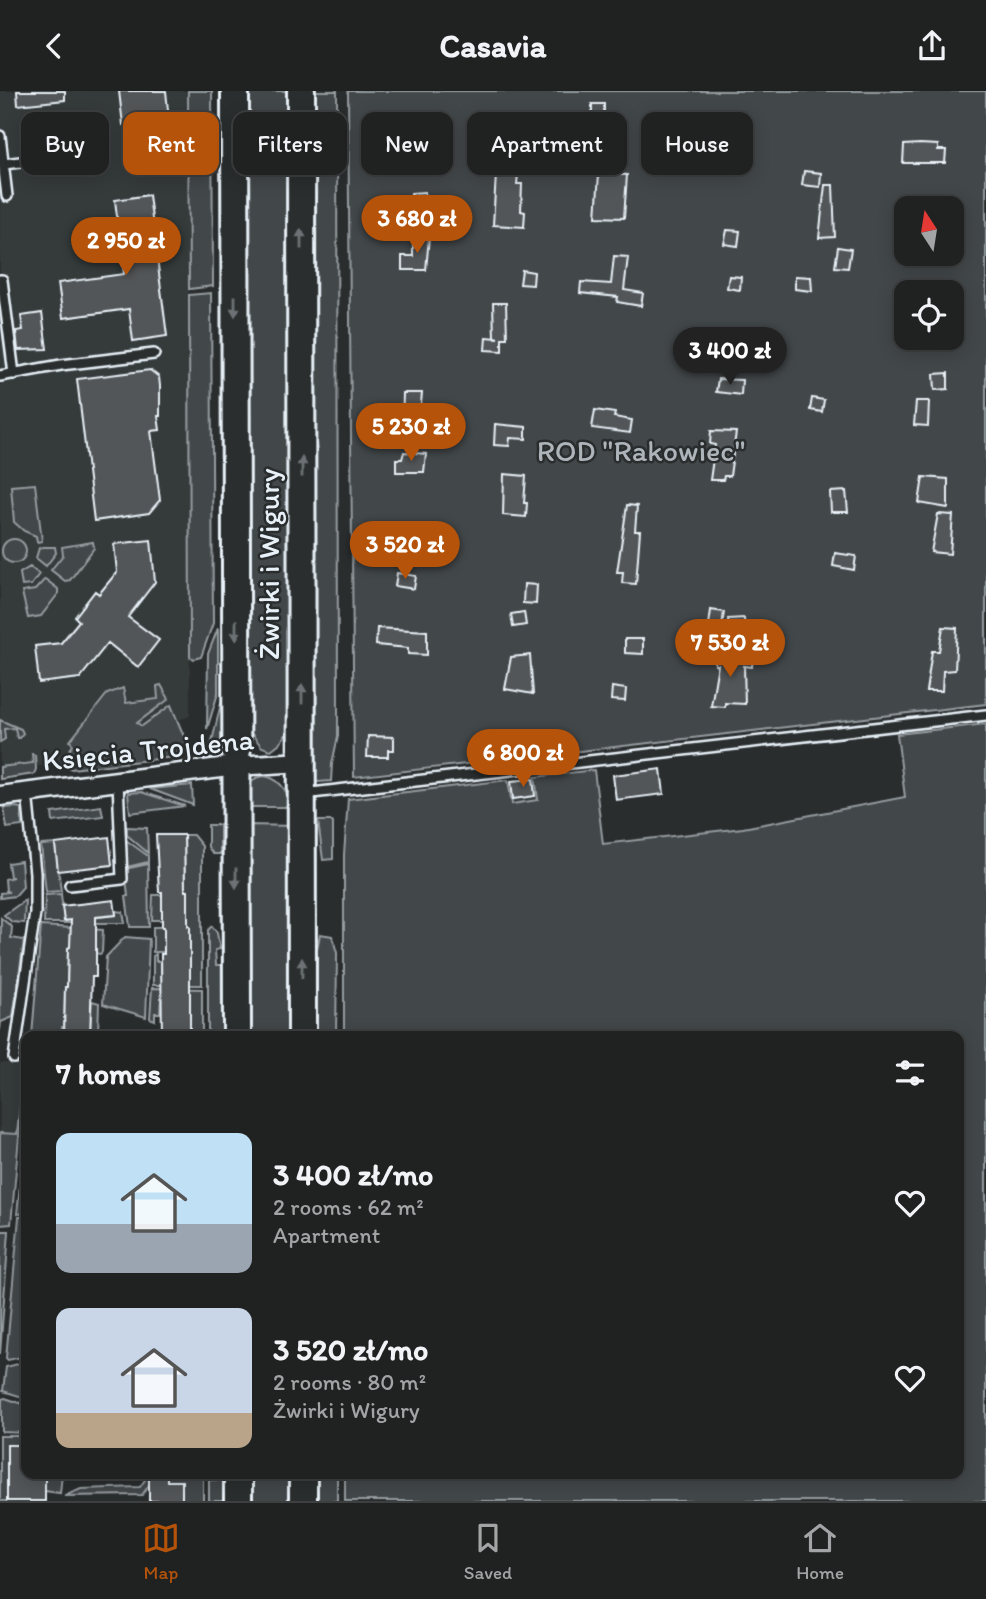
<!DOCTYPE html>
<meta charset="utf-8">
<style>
body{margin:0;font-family:Itim,sans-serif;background:#282a2a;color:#f1f3f6;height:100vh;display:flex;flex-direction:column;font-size:26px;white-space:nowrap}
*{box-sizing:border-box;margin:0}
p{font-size:23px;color:#a2a4a5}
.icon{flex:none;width:38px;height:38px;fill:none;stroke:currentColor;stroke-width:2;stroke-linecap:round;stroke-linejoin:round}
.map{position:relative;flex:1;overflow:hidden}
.side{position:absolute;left:21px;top:940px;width:943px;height:448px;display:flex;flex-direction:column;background:#202222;border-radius:14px;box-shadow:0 4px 18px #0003,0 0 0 2px #3d3f40}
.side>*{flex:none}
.hud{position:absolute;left:21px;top:21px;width:945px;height:63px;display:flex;gap:14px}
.needle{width:46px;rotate:348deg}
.fabs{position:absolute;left:894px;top:105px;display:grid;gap:14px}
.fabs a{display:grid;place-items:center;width:70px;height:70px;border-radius:14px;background:#202222;box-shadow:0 4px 18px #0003,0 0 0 2px #3d3f40;font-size:35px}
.price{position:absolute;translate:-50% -60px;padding:0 16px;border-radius:24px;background:#b45309;color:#fff;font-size:23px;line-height:46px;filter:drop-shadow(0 2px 4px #0008)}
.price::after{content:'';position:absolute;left:50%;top:42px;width:21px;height:16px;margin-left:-10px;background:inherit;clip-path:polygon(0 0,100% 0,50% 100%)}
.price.on{background:#222;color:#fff}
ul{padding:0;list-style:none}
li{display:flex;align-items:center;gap:21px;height:175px;padding:0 35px}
li span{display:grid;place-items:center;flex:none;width:196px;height:140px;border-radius:14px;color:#555}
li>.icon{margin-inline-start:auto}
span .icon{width:84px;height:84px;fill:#fffc;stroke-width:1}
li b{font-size:30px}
h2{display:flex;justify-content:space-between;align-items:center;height:84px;padding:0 35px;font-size:30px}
.pill{padding:0 24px;border-radius:14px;background:#202222;box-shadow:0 4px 18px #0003,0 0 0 2px #3d3f40;font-size:24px;line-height:63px}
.pill.on{background:#b45309;color:#fff}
header{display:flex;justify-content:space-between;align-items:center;height:91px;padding:0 35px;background:#202222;font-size:32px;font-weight:700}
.dock{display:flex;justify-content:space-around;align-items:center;height:98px;border-top:2px solid #3d3f40;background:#202222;font-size:19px;color:#a2a4a5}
.dock a{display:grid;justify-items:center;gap:4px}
.dock .on{color:#b45309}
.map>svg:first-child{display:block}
.built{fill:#363a3b}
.green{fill:#424648;stroke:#959ca0;stroke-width:2;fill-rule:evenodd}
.building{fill:#535759;stroke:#e8f1f8;stroke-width:2}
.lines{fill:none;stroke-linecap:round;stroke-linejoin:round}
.lane-casing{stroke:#e8f1f8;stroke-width:14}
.street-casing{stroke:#e8f1f8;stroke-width:23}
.secondary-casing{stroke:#e8f1f8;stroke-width:32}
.lane{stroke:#2a2d2e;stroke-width:9}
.street{stroke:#2a2d2e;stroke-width:18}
.secondary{stroke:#2a2d2e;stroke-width:26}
.oneway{fill:#6c7275}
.labels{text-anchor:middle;stroke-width:5;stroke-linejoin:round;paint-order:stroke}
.park-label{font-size:30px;fill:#aeb5ba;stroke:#2a2d2e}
.street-label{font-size:30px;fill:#e8f1f8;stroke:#2a2d2e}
</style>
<header><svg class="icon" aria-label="back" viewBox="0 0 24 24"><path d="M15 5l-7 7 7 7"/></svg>Casavia<svg class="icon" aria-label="share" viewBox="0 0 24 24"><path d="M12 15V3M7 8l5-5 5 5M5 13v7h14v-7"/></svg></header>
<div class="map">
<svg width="986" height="1410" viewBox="0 0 986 1410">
<rect width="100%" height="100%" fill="#2a2d2e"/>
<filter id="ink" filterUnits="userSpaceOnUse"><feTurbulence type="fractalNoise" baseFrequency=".0143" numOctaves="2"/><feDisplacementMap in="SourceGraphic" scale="14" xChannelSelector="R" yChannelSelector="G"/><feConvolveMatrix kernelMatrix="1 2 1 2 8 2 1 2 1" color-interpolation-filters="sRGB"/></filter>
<g filter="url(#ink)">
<path class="built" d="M0,0H188L190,625L64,672L0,680Z
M535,686L538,709L511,713L508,689Z
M0,972H24L9,1124L0,1125Z"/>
<path class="green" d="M188,0H212L213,195L189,198Z
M245,0H292L291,634L281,651L271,659L262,656L247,637Z
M311,0H337L338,645L332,673L331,690L318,691L313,685Z
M348,0H986V613L354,686ZM906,117H952V163H906ZM906,201H952V247H906Z
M211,202L213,532L201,566L194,568L190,566L189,204Z
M223,312L227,633L223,648L209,663L223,604Z
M35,393L42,450L37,451L36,445L24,440L14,431L11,395Z
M2 460a12 12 0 1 1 24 0a12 12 0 1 1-24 0Z
M93,451L94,457L70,489L65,490L51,479L63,464L62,456Z
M43,456H55L56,462L46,475L36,467L39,457Z
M30,476L39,483L31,494L22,495L20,482Z
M45,488L58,498V503L41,525L28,527L22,501L35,499Z
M218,537V602L207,638L208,563Z
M161,594L169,608L137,632L142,635L171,614L188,655L182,665L72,678L65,675L64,667L73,654L70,650L107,603L123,597L126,612L158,608L157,595Z
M0,629L21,638L23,642L19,647H17L15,637L4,638L5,648L0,651Z
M986,633V1410H345V1382H959V945H344V764L348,708L508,689L512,713L538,709L535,686L594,679L603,753L743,737L905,706L897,643Z
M32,663L35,664L36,678L34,683L0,688V676L33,672Z
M264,685C280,687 288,701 293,716H245L247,695L256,687Z
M192,694L193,714L150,698Z
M141,701L185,715L130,722L128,702Z
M101,715L103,725L53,731L52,722Z
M15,716L21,717L22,735L7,737L4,717Z
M318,730H331L333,732V768L323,769Z
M208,734H220V763H213L208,756Z
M245,734L294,735L293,945H246Z
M127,736L147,737L148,762L127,744Z
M184,744H193L202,755V894H153V865L156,863V870H161V885H189L190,836L188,835V800L185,799Z
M126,749L148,765V771L127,776Z
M55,753L61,800L46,801L41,754Z
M21,770L23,796L15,805L0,807V802L9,801L6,800L5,788L13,786H10L8,772Z
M148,773L149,836H130L126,805H128L125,778Z
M61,803L64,830L116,824V820L123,821L125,832H44L45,804Z
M153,804H162V829H152Z
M25,809L24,832L12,831L4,824Z
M1,827L12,836L11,847L24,849L13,926L1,931L0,939Z
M41,835L103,839L102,861L100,863L68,857L67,896H65L64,936H62V945H32Z
M212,835L217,842L220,858L215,859L216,874H227V945H208V839Z
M153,836H164V861H153Z
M320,843L332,845L337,862L336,945H313V880Z
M125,846L149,848L146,926L103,913L106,866Z
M152,897L202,898V945H190L189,907H161L160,922H155V929L150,927Z
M92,910L99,912L98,941L90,944Z
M14,968L26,969L11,1133L0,1134V1042L17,1043L24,973L14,972Z
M26,1037V1122L17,1123Z
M19,1126H26V1265L8,1269L6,1267Z
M0,1140H9L0,1263Z
M26,1271V1307L3,1300L6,1276Z
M5,1307L26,1314V1342L2,1341V1308Z
M0,1345H26L23,1348L24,1354H7V1410H0Z
M45,1383H62L60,1402L45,1400Z
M149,1383V1394L142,1404L64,1405L81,1398L140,1396Z
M167,1383L203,1384V1410H182L181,1390H167Z
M247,1383H293L294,1410H247Z
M313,1383H337V1410H313Z
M209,1389H228V1410H209Z"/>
<path class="building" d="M17,0H65V9L18,14Z
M119,0H166L169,29L123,34Z
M592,13H604V26H592Z
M396,38H422L421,52L396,51Z
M504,52L521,54L517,93H522L521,120L525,121L524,136L493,134L496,83H501Z
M920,53L938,54V59H946L945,72H903L904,54Z
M804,80L821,82L820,96L802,94Z
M599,82L627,84L624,127L596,126Z
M825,94H833L835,146L819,147Z
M425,101V116H411V102Z
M149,104L167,245L133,250L129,218L63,227L58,192L124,183L115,109Z
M392,114H406V131H392Z
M727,139L740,140L738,155L724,153Z
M413,145L429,146L426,179H402V165H413Z
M838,156L851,158L848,177L835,176Z
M614,165L628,166L624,199L643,202L641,215L617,211L618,206L580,202L581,191L611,193Z
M522,179L534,181L533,194L520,193Z
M729,185L741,186L740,199L727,197Z
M795,185L811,186L812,200L795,198Z
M493,212H506L507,247H502V260L485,259L486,246L498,247L494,246Z
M42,222L47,258L18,259L16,240L23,239L21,225Z
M150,279L159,286L160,295V325H158L160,339L151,340L160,409L149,422L94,430L77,288Z
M948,282V298L935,299L934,283Z
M718,288L742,289L741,304L716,301Z
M403,302H422L420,323L439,325L438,338L418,336L417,339L402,338Z
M812,307L824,309L822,321L810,319Z
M916,310H929L928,335L914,334Z
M595,319L615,322L614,326L632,329L630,342L592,337Z
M495,333L526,336V348L510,347L509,355L494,354Z
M711,340L736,341L730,385H724L723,389H710L715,354L710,353Z
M404,361L426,363L424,381H396V368H402Z
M504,383L526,385L524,412H527L526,426L503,424Z
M923,386L948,388V417L919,412Z
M846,400L848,421H831L830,401Z
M627,414L637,415L635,440H640L636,493L622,492L623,481H617Z
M938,423L953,424L950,463L931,461Z
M151,449L155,491L128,526L159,549L138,576L108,552L80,587L39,592L35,555L61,552L79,530L75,526L95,500L99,503L117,481L114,453Z
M835,462L856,465L854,479L833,475Z
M397,482L416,485L414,498L395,495Z
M524,493L537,494L536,513L523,512Z
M711,519L724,521L722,535L709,534Z
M524,521L526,534L513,536L511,523Z
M744,527L745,541L729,542L728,528Z
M943,536L957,537L955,579L943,580L942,600H926L932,560H939Z
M377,537L427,540V564L408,563V557L376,554Z
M625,548H643V563L625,562Z
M716,562L753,565L752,576L744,575L745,613L725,612V616L711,615L718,574H715Z
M530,564L533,603L505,598L511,566Z
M612,596L626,598L625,610L611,609Z
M368,645L394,646V659H388V666H367Z
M661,678L664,703L616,709L613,684Z
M533,688L535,705L513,708L511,690Z
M156,744H184L185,800H188V835H190V945H162L161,863H164V836H162V801H159Z
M109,746L112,774L58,780L55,753Z
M114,809L116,824L96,826V886H92L90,945H64L65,896H67L68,857L70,856L71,829L64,830L62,815Z
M7,1354H26V1382H45V1410H7Z
M149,1383H167V1390H182V1410H149Z"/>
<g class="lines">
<defs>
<path id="lane" d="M0,45L7,105
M4,73L77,64
M0,189H2L14,283
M0,285L61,274L154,263
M303,703L986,624
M70,794L122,788L118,690
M14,967L35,822V782L27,701"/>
<path id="street" d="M0,705L236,675L302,671"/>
<path id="secondary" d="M235,0L237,945
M301,0L302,945
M303,1382V1410
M238,1410V1382"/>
</defs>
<use href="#lane" class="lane-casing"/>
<use href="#street" class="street-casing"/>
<use href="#secondary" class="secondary-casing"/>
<use href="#lane" class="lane"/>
<use href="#street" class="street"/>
<use href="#secondary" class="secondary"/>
</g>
<defs><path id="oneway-solid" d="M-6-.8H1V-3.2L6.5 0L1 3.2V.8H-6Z" transform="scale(1.75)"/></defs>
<g class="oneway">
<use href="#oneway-solid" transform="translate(301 148) rotate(-90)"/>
<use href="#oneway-solid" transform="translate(235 215) rotate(90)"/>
<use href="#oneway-solid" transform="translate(302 376) rotate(-90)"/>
<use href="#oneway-solid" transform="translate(236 539) rotate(90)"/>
<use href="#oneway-solid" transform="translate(302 603) rotate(-90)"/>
<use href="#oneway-solid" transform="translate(236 787) rotate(90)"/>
<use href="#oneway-solid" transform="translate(302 877) rotate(-90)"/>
</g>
</g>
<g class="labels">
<g class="park-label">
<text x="641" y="370">ROD "Rakowiec"</text>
</g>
<g class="street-label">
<text transform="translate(269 473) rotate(-90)" y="10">Żwirki i Wigury</text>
<text transform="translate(148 659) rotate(-6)" y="10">Księcia Trojdena</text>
</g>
</g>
</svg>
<div class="fabs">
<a><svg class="needle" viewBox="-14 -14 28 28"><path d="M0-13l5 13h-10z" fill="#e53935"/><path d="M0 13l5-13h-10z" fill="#a2a4a5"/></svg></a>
<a><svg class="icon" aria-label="locate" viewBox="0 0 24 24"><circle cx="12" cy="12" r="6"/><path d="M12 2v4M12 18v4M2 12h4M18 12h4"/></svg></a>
</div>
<b class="price" style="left:417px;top:164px">3 680 zł</b>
<b class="price" style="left:126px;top:186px">2 950 zł</b>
<b class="price on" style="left:730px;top:296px">3 400 zł</b>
<b class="price" style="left:411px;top:372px">5 230 zł</b>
<b class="price" style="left:405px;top:490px">3 520 zł</b>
<b class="price" style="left:730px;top:588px">7 530 zł</b>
<b class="price" style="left:523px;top:698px">6 800 zł</b>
<div class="hud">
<a class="pill">Buy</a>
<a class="pill on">Rent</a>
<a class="pill">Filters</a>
<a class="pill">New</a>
<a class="pill">Apartment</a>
<a class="pill">House</a>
</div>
<section class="side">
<h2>7 homes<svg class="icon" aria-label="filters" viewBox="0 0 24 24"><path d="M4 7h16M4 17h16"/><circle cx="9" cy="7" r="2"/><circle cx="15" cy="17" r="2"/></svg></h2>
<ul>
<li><span style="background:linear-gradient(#bfe0f5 65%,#9aa5b1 0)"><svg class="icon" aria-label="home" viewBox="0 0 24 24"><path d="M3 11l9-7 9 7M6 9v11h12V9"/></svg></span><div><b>3 400 zł/mo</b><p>2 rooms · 62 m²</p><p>Apartment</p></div><svg class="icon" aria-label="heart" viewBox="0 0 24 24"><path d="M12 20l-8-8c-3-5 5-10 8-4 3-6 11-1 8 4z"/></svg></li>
<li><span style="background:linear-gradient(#c9d6e8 75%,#b9a48a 0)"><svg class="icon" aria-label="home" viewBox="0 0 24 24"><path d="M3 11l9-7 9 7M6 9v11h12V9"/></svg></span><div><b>3 520 zł/mo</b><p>2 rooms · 80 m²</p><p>Żwirki i Wigury</p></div><svg class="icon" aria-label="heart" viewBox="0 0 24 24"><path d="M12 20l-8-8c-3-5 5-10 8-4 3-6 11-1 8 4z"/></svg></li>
</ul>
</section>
</div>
<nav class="dock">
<a class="on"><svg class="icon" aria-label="map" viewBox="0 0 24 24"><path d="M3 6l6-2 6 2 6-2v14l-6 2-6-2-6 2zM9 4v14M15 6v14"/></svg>Map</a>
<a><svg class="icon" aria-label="saved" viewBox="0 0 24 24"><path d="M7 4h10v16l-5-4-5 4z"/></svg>Saved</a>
<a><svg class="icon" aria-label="home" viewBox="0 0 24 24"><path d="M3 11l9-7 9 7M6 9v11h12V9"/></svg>Home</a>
</nav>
